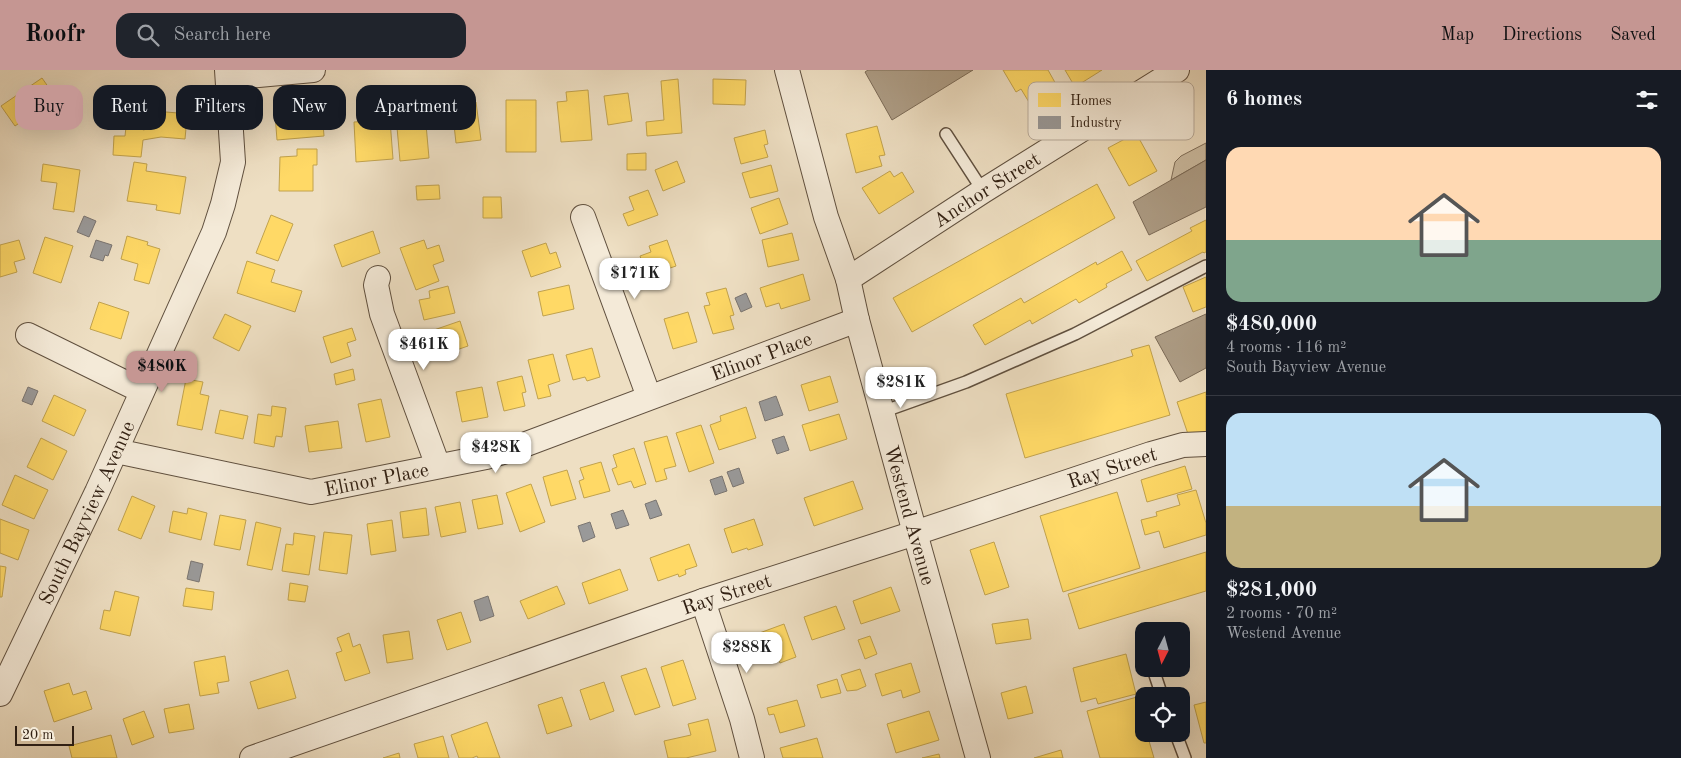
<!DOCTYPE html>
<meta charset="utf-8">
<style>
body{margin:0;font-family:"Old Standard TT",serif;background:#20242c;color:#f1f3f6;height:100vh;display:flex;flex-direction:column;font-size:19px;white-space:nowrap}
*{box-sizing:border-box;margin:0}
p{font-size:16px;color:#9ea1a6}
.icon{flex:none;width:28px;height:28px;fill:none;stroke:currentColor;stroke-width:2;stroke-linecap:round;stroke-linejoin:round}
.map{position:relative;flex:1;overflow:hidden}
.drawer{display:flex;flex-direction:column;background:#171b24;width:475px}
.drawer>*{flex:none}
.hud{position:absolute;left:15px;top:15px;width:475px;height:45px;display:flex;gap:10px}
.needle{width:32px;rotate:186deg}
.buttons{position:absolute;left:1135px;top:552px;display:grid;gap:10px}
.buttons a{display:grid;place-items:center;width:55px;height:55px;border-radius:10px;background:#171b24;box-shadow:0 5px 20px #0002;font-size:25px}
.scale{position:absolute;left:15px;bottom:12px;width:59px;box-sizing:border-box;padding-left:5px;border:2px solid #312013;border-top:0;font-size:14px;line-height:18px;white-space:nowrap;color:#312013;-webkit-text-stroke:4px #f4ead8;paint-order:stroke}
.price{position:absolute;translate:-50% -42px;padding:0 11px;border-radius:10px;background:#fff;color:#222;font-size:16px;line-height:32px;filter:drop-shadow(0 1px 2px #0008)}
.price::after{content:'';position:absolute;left:50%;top:30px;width:15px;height:11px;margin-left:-8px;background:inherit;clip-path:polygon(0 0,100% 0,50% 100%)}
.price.selected{background:#c59692;color:#111}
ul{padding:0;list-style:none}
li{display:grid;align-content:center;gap:10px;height:265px;padding:0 20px}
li+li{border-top:1px solid #363941}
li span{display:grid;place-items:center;height:155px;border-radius:15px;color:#555}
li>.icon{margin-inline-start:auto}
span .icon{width:90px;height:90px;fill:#fffc;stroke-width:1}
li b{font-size:21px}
h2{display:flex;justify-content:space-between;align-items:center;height:60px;padding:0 20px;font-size:21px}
.chip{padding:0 18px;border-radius:15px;background:#171b24;box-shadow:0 5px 20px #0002;font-size:18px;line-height:45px}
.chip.selected{background:#c59692;color:#111}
header{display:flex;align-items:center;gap:30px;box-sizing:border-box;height:70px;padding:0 25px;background:#c59692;color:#111}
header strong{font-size:24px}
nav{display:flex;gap:28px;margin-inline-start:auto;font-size:18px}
.search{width:350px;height:45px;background:#20242c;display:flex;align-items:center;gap:12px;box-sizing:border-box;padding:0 18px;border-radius:15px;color:#9ea1a6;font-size:19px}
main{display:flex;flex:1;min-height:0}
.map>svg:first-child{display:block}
.green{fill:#cebfa5;stroke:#80705c}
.water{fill:#ae9e87;stroke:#7c6c59}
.homes{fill:#ffd966;stroke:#c1a24d}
.industry{fill:#999;stroke:#7a7571}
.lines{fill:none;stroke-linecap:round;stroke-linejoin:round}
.lane-casing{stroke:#60503f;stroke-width:14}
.street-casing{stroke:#60503f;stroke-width:26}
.lane{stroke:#f4ead8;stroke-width:11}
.street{stroke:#f4ead8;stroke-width:24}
.labels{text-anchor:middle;stroke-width:5;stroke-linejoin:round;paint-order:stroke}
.street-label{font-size:20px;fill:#312013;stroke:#f4ead8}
.key{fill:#f4ead8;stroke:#baad9d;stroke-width:1}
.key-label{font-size:14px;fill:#312013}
</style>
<header>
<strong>Roofr</strong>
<div class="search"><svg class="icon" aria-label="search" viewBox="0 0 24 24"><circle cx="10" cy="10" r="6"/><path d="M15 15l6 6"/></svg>Search here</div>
<nav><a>Map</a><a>Directions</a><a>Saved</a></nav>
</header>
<main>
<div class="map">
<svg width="1206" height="688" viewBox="0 0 1206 688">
<rect width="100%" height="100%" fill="#eedfc3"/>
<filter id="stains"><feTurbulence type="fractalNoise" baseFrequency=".004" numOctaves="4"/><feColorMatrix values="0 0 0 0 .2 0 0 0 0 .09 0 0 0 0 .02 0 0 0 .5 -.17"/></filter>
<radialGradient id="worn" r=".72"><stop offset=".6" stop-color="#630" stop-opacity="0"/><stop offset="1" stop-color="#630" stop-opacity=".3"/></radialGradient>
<path class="green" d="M1206,73V90L1171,110L1175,92L1181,86Z"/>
<path class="water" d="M868,0H973L892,50L865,2Z
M1206,90V137L1149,165L1133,132Z
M1206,244V298L1180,312L1155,267Z"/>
<path class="homes" d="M1003,0H1048L1062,25L1035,42L1021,19L1016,22Z
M1065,0H1102L1075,17Z
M42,8L56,28L15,56L1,36Z
M678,9L682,63L647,66L646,52L664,50L661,11Z
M713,9L746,10L745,35L713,34Z
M588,20L592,70L561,72L557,32L567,31L566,22Z
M628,23L632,51L608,55L604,26Z
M506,30H536V82H506Z
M476,32L481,70L456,73L454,55L448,56L445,36Z
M154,41L178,43V47L187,48L185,69L161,67L143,70L141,87L113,85L114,66H125L126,57L144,58L143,60L152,58Z
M322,41L324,66L277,70L275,44Z
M425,43L429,88L400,91L396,46Z
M390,50L393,89L356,92L354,52Z
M877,56L885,85L879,86L882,96L856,103L846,64Z
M765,60L768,74L764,75L768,87L741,94L734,68Z
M1136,63L1157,101L1129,116L1108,78Z
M297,79H317V95H313V121H279L280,87L297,86Z
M646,83V100H627V84Z
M677,91L685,112L663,121L655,100Z
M134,92L147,94L146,101L186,107L180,144L156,140L157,135L127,131Z
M43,94L80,100L74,142L53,139L57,113L41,111Z
M771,95L778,121L750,128L742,103Z
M890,101L894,107L902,102L914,122L879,144L862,118Z
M1097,114L1115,148L912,262L893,228Z
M439,115L440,129L417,130L416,116Z
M648,120L658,145L628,156L623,144L634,140L629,127Z
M483,127H501L502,148H483Z
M779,128L788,154L760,164L751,138Z
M271,145L293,154L278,191L256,183Z
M1206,150V182L1204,183L1203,182L1147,211L1136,191L1192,161L1190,158Z
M373,161L380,183L342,197L334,175Z
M792,163L799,190L768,197L762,170Z
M127,166L148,172L147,175L160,179L149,214L134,210L138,194L121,189Z
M45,167L73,176L61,213L33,203Z
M19,170L25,189L14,192L17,202L0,207V175Z
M424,170L427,179L439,175L444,191L433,195L439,211L416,220L400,178Z
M667,170L676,196L647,206L640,186L651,182L649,176Z
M546,173L550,184L556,182L561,197L531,207L522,181Z
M1122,181L1132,200L1106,214L1107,217L1079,233L1076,229L1032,254L1030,250L985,275L973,255L1021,228L1024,233L1096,192L1097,195Z
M247,191L275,200L271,212L302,221L295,242L237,223Z
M803,204L810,230L781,239L779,233L766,237L760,218Z
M1206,207V237L1193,242L1183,217Z
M569,215L574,239L543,246L538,222Z
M448,216L455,243L424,250L419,230L430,228L429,221Z
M726,218L734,245L730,246L734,259L713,264L704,236L710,235L706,223Z
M99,232L129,242L121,269L90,259Z
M688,242L697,272L673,279L664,249Z
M225,244L251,256L239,281L213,268Z
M460,251L468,276L439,286L431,261Z
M352,258L356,270L347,273L351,286L331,293L323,267Z
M1149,275L1170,345L1025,388L1006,324L1133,286L1131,280Z
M592,278L600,307L587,311L585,307L573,310L566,285Z
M553,284L560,311L548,315L551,326L538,329L528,290Z
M353,299L355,310L336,315L334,304Z
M522,306L526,322L522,323L525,336L504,341L497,312Z
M830,306L838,332L809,341L801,315Z
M186,309L203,312L200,324L209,326L202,360L177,355Z
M482,317L488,347L462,352L456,322Z
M1206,322V362L1189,367L1177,332Z
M54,325L86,340L74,366L42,351Z
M381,329L390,367L366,372L358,334Z
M272,336L286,338L282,367L276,366L274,377L254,373L258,344L271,346Z
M746,337L756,368L719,380L710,355L721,351L720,346Z
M220,340L248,346L243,369L215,363Z
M839,344L847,369L810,381L802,355Z
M338,351L342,378L309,382L305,356Z
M701,355L714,393L689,402L676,363Z
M667,366L676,396L664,399L667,409L656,412L644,372Z
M41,368L67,381L53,410L27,397Z
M634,378L646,414L634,418L631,411L618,415L612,399L617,397L613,385Z
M601,392L610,421L584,428L579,411L584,409L580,398Z
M1185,396L1192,419L1147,432L1141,410Z
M567,400L576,429L551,436L543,407Z
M15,405L48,420L34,449L2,435Z
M853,411L863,439L814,456L804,428Z
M531,414L545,452L520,462L506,423Z
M1196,420L1206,453V465L1164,478L1159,461L1145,465L1141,450L1157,446L1156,442L1180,435L1177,425Z
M1117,422L1140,498L1063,522L1040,446Z
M497,425L503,454L478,459L472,430Z
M132,426L155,436L141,469L118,460Z
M460,432L466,462L441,467L435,437Z
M188,438L207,443L201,470L169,462L173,441L187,444Z
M426,438L429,465L403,468L400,442Z
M220,445L246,450L240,480L214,475Z
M0,449L29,460L18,490L0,483Z
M754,449L763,475L748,480L747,478L732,483L724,459Z
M392,450L396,481L371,485L367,454Z
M256,452L281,458L272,500L247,495Z
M324,462L352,465L347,504L319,500Z
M294,463L315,466L309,505L282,501L286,474L293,475Z
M994,472L1009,517L985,525L970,480Z
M689,474L697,496L685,500L686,504L679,507L678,504L658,511L650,488Z
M1206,482V521L1079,559L1068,524Z
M0,496L6,497L2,527H0Z
M620,499L628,520L589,534L582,513Z
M290,513L308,516L305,532L288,530Z
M557,516L565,534L528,549L520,531Z
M891,517L900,541L861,554L853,531Z
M186,518L214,522L212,540L183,536Z
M115,521L139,527L130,566L100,559L104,540L110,541Z
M836,536L845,559L812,570L804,547Z
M461,542L471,572L447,580L437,550Z
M1028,549L1031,569L996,574L992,554Z
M784,554L796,587L780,593L776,584L763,588L754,565Z
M409,561L413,589L387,593L383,565Z
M349,563L353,577L360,574L370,603L345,611L336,583L342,581L337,568Z
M870,566L877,584L865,589L858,570Z
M1126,584L1136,624L1098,634L1096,628L1081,632L1073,598Z
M225,586L229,611L217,613L219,623L200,626L194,592Z
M683,590L696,629L673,636L661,597Z
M911,593L920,622L903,628L901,620L882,626L875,604Z
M646,598L660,637L635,645L621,606Z
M860,599L866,616L857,620L847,621L841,605Z
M288,600L296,628L258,639L250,612Z
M837,609L841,623L821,628L817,615Z
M604,612L614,641L590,650L580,620Z
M69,613L73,625L86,621L92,639L54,652L44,621Z
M1026,616L1033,643L1008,649L1001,623Z
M562,627L572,656L547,664L538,635Z
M1137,627L1144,651V664H1147L1154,688H1100L1087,641Z
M797,630L805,656L780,663L774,644L769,645L767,638Z
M1206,632V673H1204L1194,635Z
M189,634L194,659L169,663L164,639Z
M144,641L154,667L132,675L123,649Z
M929,641L939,670L896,683L887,654Z
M708,649L716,681L686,688H668L664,671L691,665L688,654Z
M487,652L500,688H478L477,686L472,688H459L451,665Z
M111,665L117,688H72L69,676Z
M443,666L449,688H418L414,674Z
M817,668L823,688H783L780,678Z
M1061,680L1063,688H1034Z
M399,683L400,688H383Z
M939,684L940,688H922Z"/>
<path class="industry" d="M84,146L96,151L89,167L77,162Z
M96,170L112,175L108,186L105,185L103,191L90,187Z
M746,223L752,237L741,242L735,228Z
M28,317L38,321L32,335L22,331Z
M776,326L783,345L765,351L759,332Z
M784,366L789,380L777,384L772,370Z
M739,398L744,413L733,417L727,402Z
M722,406L727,421L715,425L710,410Z
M656,430L662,445L650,449L645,434Z
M623,440L629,455L616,459L611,444Z
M590,452L595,467L583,472L578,456Z
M191,491L203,494L199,512L187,509Z
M488,526L494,546L480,551L474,531Z"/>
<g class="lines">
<defs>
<path id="lane" d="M946,64L983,121
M882,342L966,312L1075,264L1206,196
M1153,599L1162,626
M1176,664L1185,688"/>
<g id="street">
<path id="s1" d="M787,0L826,147L848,209L857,250L915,463L978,688"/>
<path d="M228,8L313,0"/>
<path d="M583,147L649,327"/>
<path d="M378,208L376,215L382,244L438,396"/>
<path id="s2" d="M848,209L983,121L1177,0"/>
<path d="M28,265L142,321"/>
<path id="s3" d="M116,381L311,422L486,387L513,379L857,250"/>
<path d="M703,531L742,649L752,688"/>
<path id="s4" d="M0,624L97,422L214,162L223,134L233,92L227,0"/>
<path id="s5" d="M252,688L703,531L915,463L1151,384L1183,375L1206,374"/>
</g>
</defs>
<use href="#lane" class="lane-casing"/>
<use href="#street" class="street-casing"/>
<use href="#lane" class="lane"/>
<use href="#street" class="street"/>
</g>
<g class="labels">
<g class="street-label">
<text dy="7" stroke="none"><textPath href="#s2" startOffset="165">Anchor Street</textPath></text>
<text dy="7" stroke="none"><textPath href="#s3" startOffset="671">Elinor Place</textPath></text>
<text dy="7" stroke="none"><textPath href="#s5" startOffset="908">Ray Street</textPath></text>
<text dy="7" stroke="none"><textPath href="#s3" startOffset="266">Elinor Place</textPath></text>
<text dy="7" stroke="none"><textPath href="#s4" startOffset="201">South Bayview Avenue</textPath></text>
<text dy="7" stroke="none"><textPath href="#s1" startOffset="462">Westend Avenue</textPath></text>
<text dy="7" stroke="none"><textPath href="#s5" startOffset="502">Ray Street</textPath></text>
</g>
</g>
<rect x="1028" y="12" width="166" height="58" rx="8" class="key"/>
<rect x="1038" y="23" width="23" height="14" fill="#ffd966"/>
<rect x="1038" y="46" width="23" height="13" fill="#999"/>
<g class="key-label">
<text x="1070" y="35">Homes</text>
<text x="1070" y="57">Industry</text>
</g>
<rect width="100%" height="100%" filter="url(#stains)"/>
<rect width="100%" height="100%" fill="url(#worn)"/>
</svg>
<div class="buttons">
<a><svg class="needle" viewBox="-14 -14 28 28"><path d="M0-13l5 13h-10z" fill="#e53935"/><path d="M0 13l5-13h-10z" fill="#9ea1a6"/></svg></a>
<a><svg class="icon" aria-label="locate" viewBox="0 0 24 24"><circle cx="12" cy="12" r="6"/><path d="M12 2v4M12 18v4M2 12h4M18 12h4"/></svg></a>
</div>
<div class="scale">20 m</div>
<b class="price" style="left:635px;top:230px">$171K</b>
<b class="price" style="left:424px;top:301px">$461K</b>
<b class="price selected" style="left:162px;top:323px">$480K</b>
<b class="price" style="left:901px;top:339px">$281K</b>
<b class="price" style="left:496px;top:404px">$428K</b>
<b class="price" style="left:747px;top:604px">$288K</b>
<div class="hud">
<a class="chip selected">Buy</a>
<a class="chip">Rent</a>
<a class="chip">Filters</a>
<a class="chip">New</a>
<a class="chip">Apartment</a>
</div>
</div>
<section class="drawer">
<h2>6 homes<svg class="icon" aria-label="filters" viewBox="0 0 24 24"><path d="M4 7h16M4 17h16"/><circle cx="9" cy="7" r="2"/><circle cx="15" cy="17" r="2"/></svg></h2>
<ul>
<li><span style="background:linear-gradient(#ffd9b3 60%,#7fa58c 0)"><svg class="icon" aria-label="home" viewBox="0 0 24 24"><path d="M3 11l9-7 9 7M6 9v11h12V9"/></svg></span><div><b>$480,000</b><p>4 rooms · 116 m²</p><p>South Bayview Avenue</p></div></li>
<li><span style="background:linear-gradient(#bfe0f5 60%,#c2b280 0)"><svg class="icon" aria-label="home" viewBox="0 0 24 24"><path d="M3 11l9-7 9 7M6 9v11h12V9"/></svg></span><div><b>$281,000</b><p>2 rooms · 70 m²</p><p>Westend Avenue</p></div></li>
</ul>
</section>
</main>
